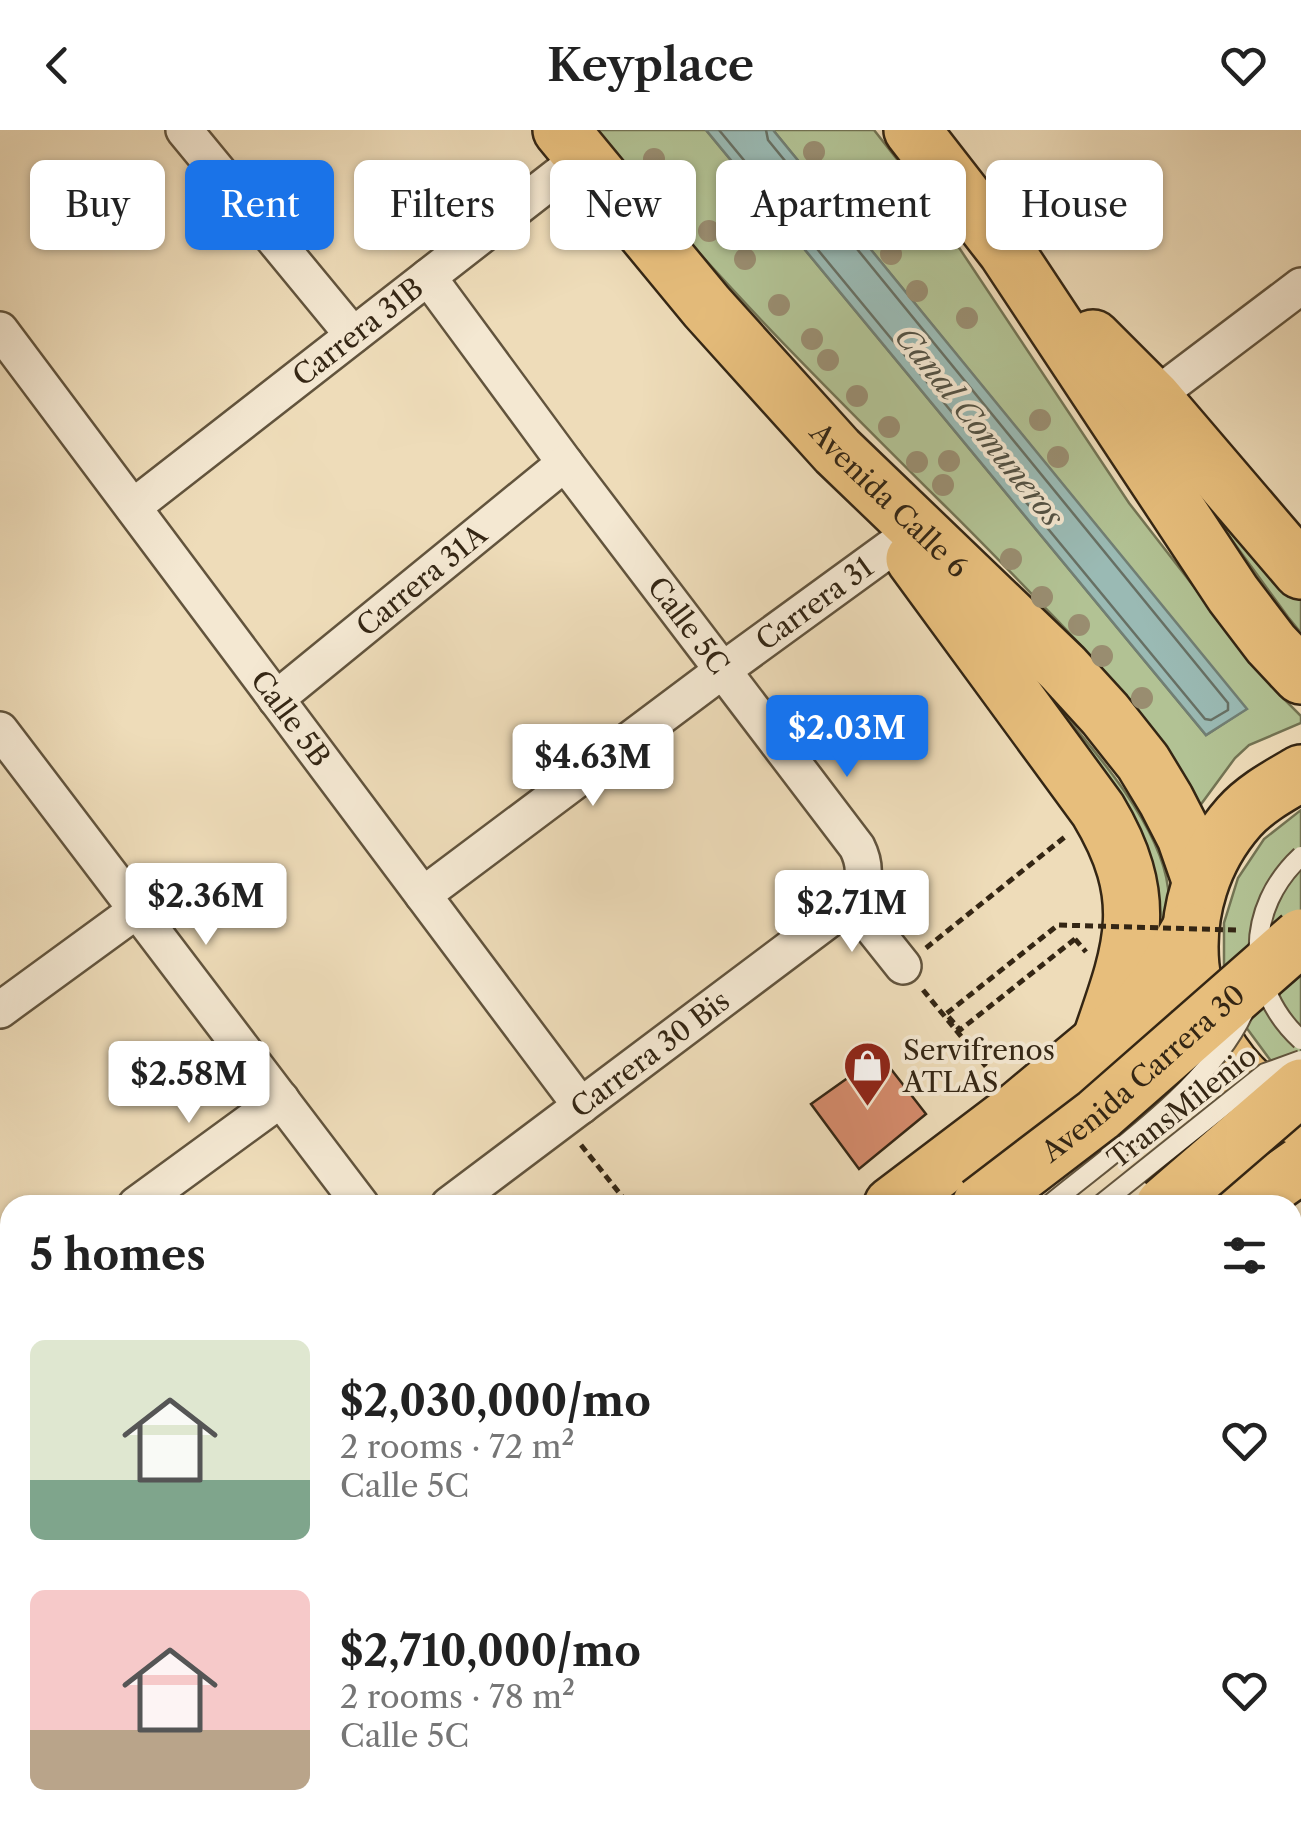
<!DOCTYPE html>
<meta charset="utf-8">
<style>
body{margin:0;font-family:"Libre Caslon Text",serif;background:#f6f6f6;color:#222;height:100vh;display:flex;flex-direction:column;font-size:38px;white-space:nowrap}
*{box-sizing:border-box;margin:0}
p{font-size:32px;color:#767676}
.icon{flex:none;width:55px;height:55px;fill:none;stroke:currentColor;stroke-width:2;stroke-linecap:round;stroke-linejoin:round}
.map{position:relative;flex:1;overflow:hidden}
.details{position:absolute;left:0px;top:1065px;width:1302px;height:640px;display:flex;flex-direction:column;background:#fff;border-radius:30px 30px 0 0;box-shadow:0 2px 8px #0004}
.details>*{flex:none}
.banner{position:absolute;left:30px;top:30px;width:1242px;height:90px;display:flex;gap:20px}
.price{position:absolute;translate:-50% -85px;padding:0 22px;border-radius:10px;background:#fff;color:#222;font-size:32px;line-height:65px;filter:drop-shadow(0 2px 5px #0008)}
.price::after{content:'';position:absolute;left:50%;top:60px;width:30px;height:22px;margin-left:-15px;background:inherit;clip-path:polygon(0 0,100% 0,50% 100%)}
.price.active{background:#1a73e8;color:#fff}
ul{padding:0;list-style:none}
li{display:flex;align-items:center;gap:30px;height:250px;padding:0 30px}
li span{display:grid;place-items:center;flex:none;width:280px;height:200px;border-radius:15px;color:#555}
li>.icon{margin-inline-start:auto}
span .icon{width:120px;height:120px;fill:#fffc;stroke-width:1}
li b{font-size:42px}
h2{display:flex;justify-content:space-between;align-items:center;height:120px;padding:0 30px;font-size:42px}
.chip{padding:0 35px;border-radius:15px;background:#fff;box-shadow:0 2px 8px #0004;font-size:35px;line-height:90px}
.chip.active{background:#1a73e8;color:#fff}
header{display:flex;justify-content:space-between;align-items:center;height:130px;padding:0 30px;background:#fff;font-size:45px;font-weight:600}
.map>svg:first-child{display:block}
.green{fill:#b2c294;stroke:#737454;stroke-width:2.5}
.water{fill:#9abab4;stroke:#717f74;stroke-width:2.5}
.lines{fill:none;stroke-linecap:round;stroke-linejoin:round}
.shore{stroke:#677064;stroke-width:2.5}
.building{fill:#d58b6c;stroke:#342614;stroke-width:2.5}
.service-casing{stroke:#62543d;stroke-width:22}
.minor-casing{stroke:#62543d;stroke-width:40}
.primary-casing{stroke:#342614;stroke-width:60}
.trunk-casing{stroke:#342614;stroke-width:60}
.path{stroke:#342614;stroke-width:5;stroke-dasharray:8 5;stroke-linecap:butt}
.service{stroke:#f4e8d2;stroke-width:18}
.minor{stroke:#f4e8d2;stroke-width:35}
.primary{stroke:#e7be7c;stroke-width:55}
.trunk{stroke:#e7be7c;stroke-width:55}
.service-bridge-casing{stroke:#62543d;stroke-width:22;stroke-linecap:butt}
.trunk-bridge-casing{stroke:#342614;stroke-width:60;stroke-linecap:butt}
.path-bridge{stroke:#342614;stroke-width:5;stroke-dasharray:8 5;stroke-linecap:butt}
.service-bridge{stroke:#f4e8d2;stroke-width:18}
.trunk-bridge{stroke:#e7be7c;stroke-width:55}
.tree{fill:#998d70}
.labels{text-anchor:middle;stroke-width:8;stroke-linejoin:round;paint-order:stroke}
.street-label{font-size:28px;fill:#342614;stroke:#f4e8d2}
.poi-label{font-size:28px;fill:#342614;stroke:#f4e8d2;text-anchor:start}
.water-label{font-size:30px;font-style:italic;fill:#535244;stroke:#f4e8d2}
</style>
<header><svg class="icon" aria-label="back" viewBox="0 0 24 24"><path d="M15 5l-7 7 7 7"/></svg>Keyplace<svg class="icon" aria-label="heart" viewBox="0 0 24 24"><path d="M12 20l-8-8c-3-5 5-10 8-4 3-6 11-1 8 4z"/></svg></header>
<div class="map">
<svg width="1301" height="1705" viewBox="0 0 1301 1705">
<rect width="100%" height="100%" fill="#eedcb9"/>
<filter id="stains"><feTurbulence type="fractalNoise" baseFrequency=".002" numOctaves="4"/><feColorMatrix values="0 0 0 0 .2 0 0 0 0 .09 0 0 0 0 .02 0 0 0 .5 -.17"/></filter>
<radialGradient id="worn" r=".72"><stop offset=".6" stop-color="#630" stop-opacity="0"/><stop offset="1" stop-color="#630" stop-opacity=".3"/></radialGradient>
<path class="green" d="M595,0H706L1206,605L1246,579L773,0H874L918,56L1129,373L1271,556L1301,586V593L1249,615L1235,628L1199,677C1165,606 1112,548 1058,491C1019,451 981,411 941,372C821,253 700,133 595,0Z
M1148,295L1301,460V503L1288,487Z
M1039,555C1082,606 1160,690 1168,758C1171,777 1166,795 1161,812L1140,808Z
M1301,680V950L1271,931L1240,889L1224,840V793L1238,748L1264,709Z
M656,1695H717L703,1705H663Z"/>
<path class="water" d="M706,0H773L1247,579L1206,605Z"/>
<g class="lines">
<path class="shore" d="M719,0L1205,589L1211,590L1228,580V573L768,10L766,0"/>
</g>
<path class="building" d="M880,925L926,984L859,1039L811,974Z
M1301,1182V1209L1292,1216V1189Z
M1301,1221V1255L1292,1262V1227Z
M1301,1264V1298L1293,1304L1292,1271Z
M1292,1430L1301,1441V1501L1292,1507Z
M154,1695H202L186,1705H157L152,1696Z
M452,1695H564L572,1705H439Z
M741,1695H783L769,1705H748Z
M787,1695H838L824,1705H773Z
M960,1695H1043L1030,1705H968Z
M1159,1695H1195L1203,1705H1162L1156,1697Z
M1238,1695H1287L1274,1705H1226Z"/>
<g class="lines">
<defs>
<path id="service" d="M107,1705L122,1695
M226,1705L242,1695"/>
<g id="minor">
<path d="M184,0L353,205"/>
<path id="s1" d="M428,147L565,333L857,717C867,737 865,754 852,772L449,1075"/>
<path id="s2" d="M0,200L581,976"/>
<path d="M1153,268L1301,156"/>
<path id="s3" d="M133,377L582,27"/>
<path id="s4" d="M276,569L565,333"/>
<path d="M0,600L361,1075"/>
<path id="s5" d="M423,765L723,540L918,398"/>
<path d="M852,772L903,836"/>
<path d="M0,880L137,780"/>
<path d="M136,1075L281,969"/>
<path d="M0,1175L10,1167"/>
<path d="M1292,1351L1301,1361"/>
<path d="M1292,1593L1301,1604"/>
<path d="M606,1695L614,1705"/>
<path d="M927,1695L934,1705"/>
<path d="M1080,1705L1094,1695"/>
</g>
<g id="primary">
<path id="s6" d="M561,0L707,177L837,321L1063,538L1105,584L1143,632L1166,670L1185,707L1200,750"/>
<path d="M912,0L1006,121L1233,464L1271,514L1301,546"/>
<path d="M1093,208L1153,268L1301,441"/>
<path d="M914,429L1098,680C1152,770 1132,819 1100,911"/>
<path d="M1301,643C1279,656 1256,668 1239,687C1165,771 1175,904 1268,970C1278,977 1290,983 1301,989"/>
</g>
<path id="trunk" d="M892,1075L1020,978L1134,883L1158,854L1189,801
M1244,1075L1301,1035
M11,1705L27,1695
M309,1705L324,1695"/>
</defs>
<use href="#service" class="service-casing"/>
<use href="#minor" class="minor-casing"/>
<use href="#primary" class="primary-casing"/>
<use href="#trunk" class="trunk-casing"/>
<path class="path" d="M1075,809L1086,822
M926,818L1066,706
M923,860L988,939
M581,1015L629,1075
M1292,1545L1301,1539
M392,1705L407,1695"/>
<use href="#service" class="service"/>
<use href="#minor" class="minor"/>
<use href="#primary" class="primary"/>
<use href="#trunk" class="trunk"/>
<defs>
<path id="service-bridge" d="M1301,726C1245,778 1244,858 1301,910
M1049,1075C1112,1023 1209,957 1244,882
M1100,1075L1265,943L1301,930"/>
<g id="trunk-bridge">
<path id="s7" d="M980,1075L1098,985L1301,807"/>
<path d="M1164,1075L1301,957"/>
</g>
</defs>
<use href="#service-bridge" class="service-bridge-casing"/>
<use href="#trunk-bridge" class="trunk-bridge-casing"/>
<path class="path-bridge" d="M1075,809L960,900L946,884L1058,795L1236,800
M1301,1090L1293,1111L1301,1122"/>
<use href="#service-bridge" class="service-bridge"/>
<use href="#trunk-bridge" class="trunk-bridge"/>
</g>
<g class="tree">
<circle cx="814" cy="22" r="11"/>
<circle cx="654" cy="29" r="11"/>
<circle cx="678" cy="62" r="11"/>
<circle cx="883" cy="63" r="11"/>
<circle cx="843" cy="64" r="11"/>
<circle cx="902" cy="94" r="11"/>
<circle cx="709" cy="101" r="11"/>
<circle cx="891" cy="124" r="11"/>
<circle cx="745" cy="129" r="11"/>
<circle cx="917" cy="161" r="11"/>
<circle cx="779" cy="175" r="11"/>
<circle cx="967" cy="188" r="11"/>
<circle cx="812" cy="209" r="11"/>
<circle cx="828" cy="230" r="11"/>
<circle cx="857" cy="266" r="11"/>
<circle cx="1040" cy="290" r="11"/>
<circle cx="889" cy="297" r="11"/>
<circle cx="1058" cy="327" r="11"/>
<circle cx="949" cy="331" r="11"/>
<circle cx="917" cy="332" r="11"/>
<circle cx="943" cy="355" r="11"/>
<circle cx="1011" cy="429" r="11"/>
<circle cx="1042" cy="467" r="11"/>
<circle cx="1079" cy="495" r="11"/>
<circle cx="1102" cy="526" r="11"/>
<circle cx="1142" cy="568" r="11"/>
</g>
<defs>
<symbol id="shop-pin" viewBox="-11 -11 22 30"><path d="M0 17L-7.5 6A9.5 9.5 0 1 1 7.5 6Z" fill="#8f2418" stroke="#f4e8d2"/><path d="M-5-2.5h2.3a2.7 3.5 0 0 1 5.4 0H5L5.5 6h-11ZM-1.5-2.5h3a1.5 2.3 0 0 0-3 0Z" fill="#fff"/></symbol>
</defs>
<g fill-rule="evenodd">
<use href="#shop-pin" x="840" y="908" width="55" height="75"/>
</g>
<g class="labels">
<g class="street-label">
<text dy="10" stroke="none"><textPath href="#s3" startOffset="285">Carrera 31B</textPath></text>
<text dy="10" stroke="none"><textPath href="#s6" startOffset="495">Avenida Calle 6</textPath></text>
<text dy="10" stroke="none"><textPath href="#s4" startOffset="188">Carrera 31A</textPath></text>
<text dy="10" stroke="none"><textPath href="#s5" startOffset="488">Carrera 31</textPath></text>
<text dy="10" stroke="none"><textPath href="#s1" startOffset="435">Calle 5C</textPath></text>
<text dy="10" stroke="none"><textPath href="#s2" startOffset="485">Calle 5B</textPath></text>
<text transform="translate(650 924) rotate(-37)" y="10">Carrera 30 Bis</text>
<text dy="10" stroke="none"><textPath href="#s7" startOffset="210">Avenida Carrera 30</textPath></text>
<text transform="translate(1182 977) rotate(-38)" y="10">TransMilenio</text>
</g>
<g class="poi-label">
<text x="903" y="930">Servifrenos<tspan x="903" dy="32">ATLAS</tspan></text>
</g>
<g class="water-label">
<text transform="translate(979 297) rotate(51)" y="10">Canal Comuneros</text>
</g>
</g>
<rect width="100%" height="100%" filter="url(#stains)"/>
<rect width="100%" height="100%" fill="url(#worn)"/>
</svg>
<b class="price active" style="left:847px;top:650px">$2.03M</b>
<b class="price" style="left:593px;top:679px">$4.63M</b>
<b class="price" style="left:206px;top:818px">$2.36M</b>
<b class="price" style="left:852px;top:825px">$2.71M</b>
<b class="price" style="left:189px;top:996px">$2.58M</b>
<div class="banner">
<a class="chip">Buy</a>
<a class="chip active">Rent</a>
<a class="chip">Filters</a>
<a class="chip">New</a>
<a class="chip">Apartment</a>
<a class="chip">House</a>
</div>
<section class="details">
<h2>5 homes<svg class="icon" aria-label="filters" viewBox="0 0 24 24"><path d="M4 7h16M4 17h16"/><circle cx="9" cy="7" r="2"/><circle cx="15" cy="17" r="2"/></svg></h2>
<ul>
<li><span style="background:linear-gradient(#dfe7d0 70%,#7fa58c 0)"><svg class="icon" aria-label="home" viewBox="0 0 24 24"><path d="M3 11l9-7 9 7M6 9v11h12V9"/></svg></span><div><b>$2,030,000/mo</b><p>2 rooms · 72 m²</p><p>Calle 5C</p></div><svg class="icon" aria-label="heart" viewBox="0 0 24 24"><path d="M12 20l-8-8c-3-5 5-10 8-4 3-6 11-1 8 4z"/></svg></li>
<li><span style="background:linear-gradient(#f6c9c9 70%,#b9a48a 0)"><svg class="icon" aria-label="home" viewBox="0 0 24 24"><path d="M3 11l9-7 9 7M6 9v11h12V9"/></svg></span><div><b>$2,710,000/mo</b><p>2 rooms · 78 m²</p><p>Calle 5C</p></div><svg class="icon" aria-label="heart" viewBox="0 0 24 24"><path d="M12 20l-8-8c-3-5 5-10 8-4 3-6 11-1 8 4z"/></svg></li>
</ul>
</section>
</div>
